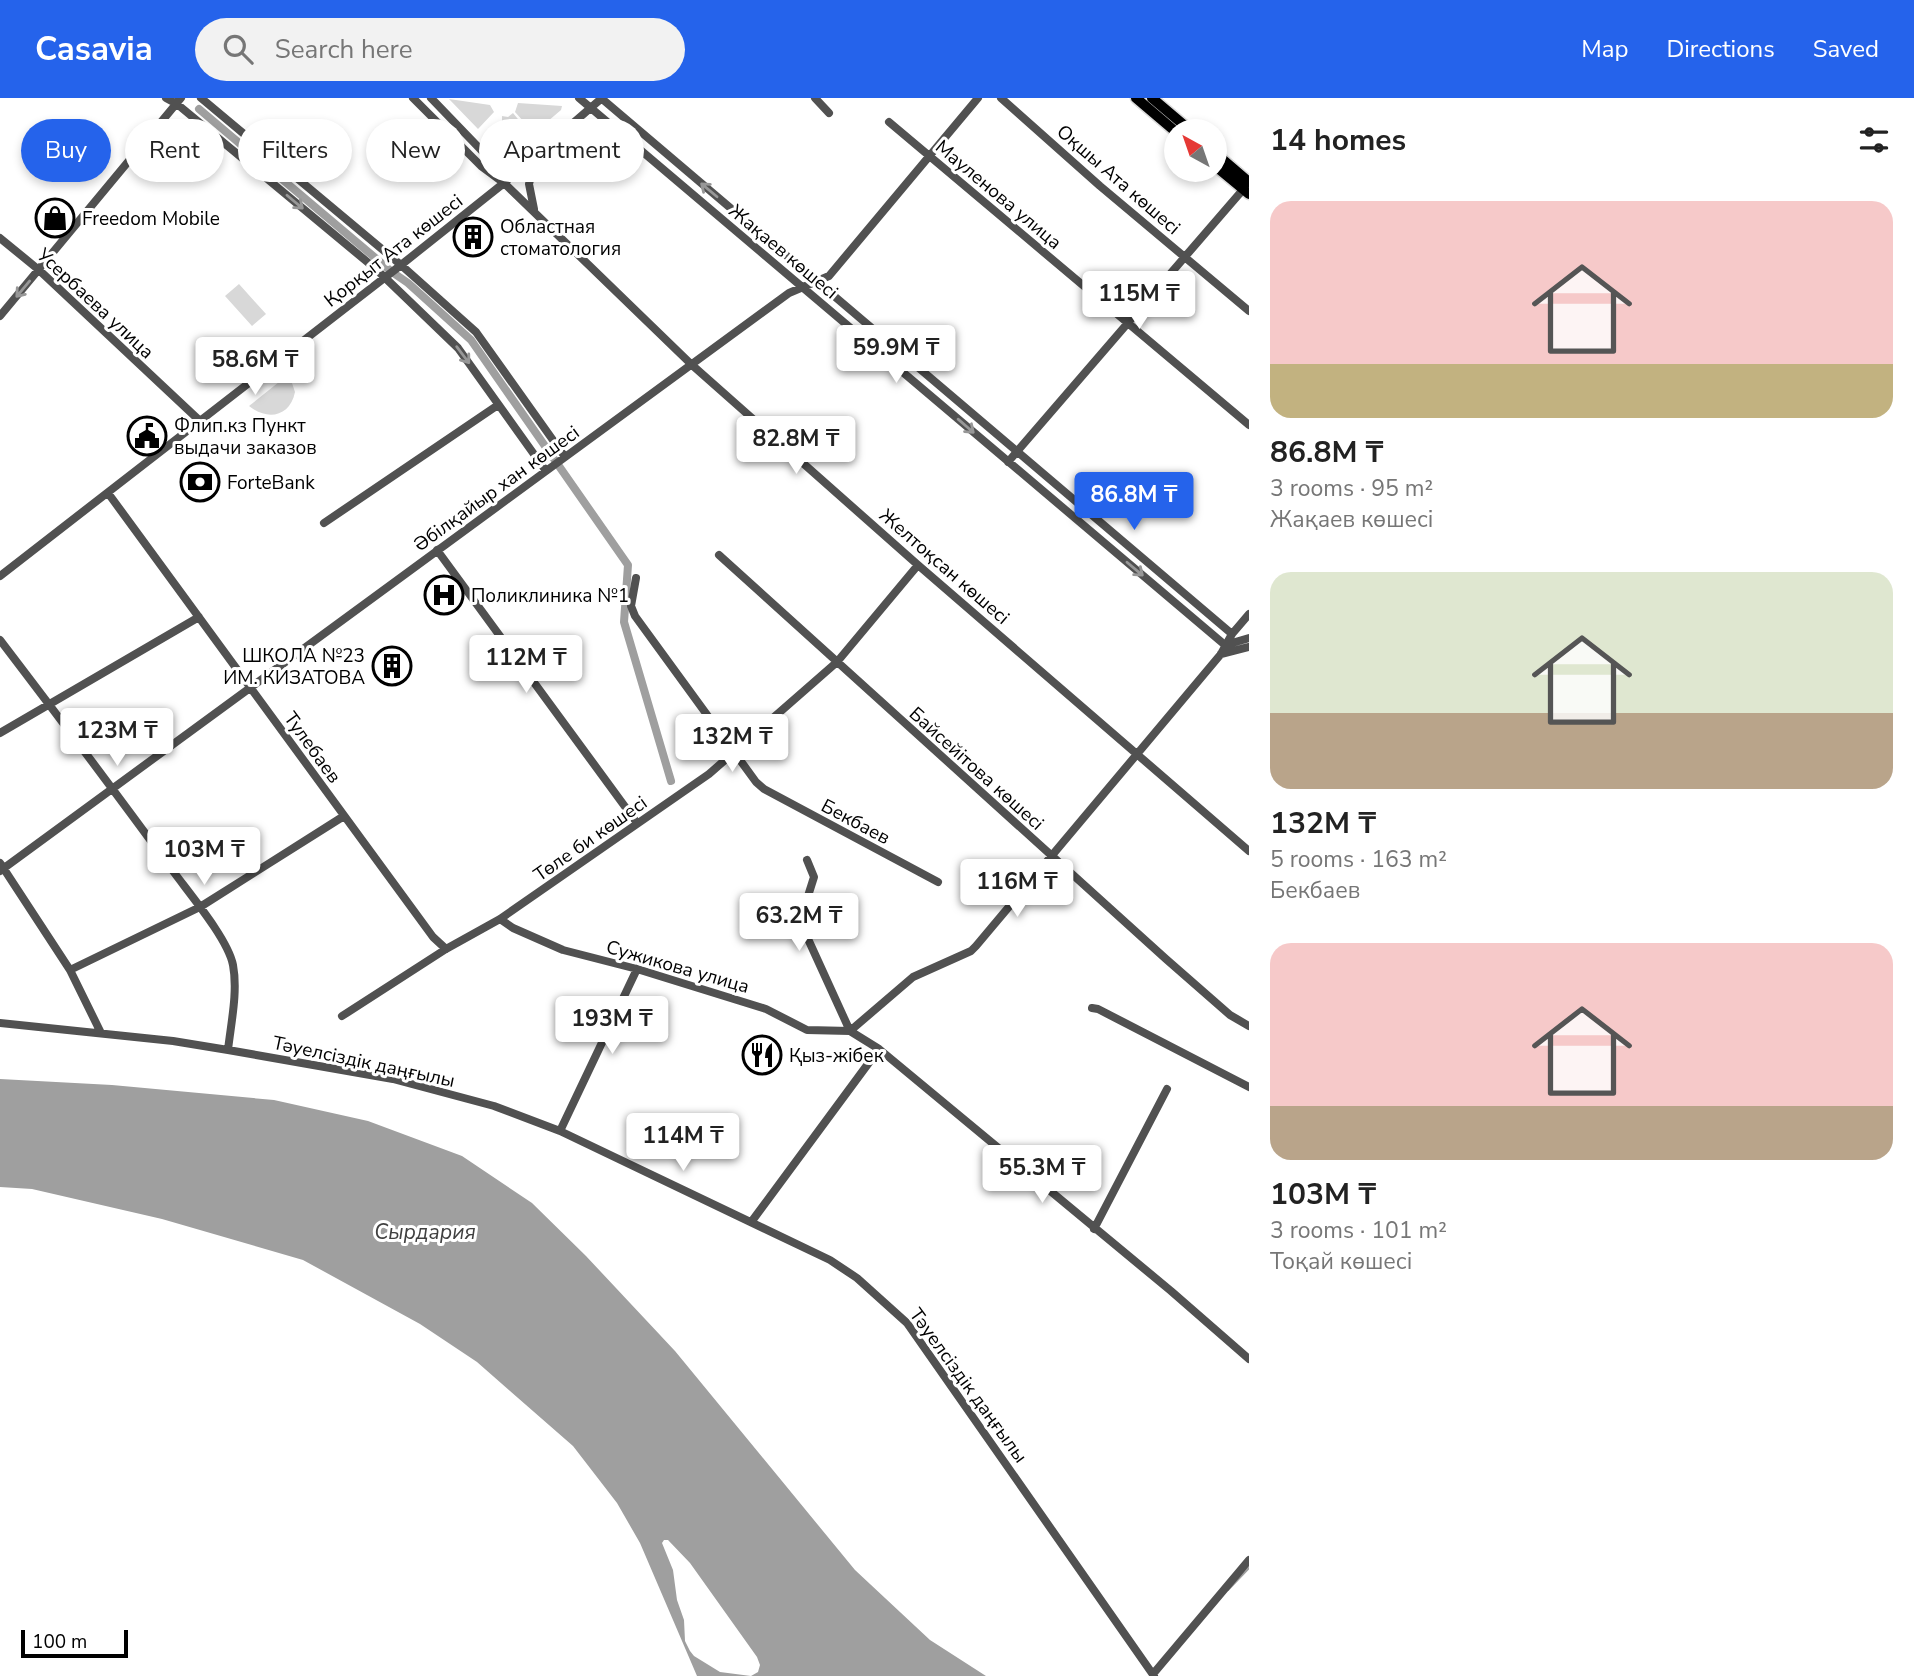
<!DOCTYPE html>
<meta charset="utf-8">
<style>
body{margin:0;font-family:"Nunito Sans",sans-serif;background:#f2f2f2;color:#222;height:100vh;display:flex;flex-direction:column;font-size:26px;white-space:nowrap}
*{box-sizing:border-box;margin:0}
p{font-size:23px;color:#767676}
.icon{flex:none;width:38px;height:38px;fill:none;stroke:currentColor;stroke-width:2;stroke-linecap:round;stroke-linejoin:round}
.map{position:relative;flex:1;overflow:hidden}
.sheet{display:flex;flex-direction:column;background:#fff;width:665px}
.sheet>*{flex:none}
.top-card{position:absolute;left:21px;top:21px;width:665px;height:63px;display:flex;gap:14px}
.needle{width:46px;rotate:320deg}
.controls{position:absolute;left:1164px;top:21px;display:grid;gap:14px}
.controls a{display:grid;place-items:center;width:63px;height:63px;border-radius:50%;background:#fff;box-shadow:0 4px 10px #0003;font-size:35px}
.scale{position:absolute;left:21px;bottom:18px;width:107px;box-sizing:border-box;padding-left:7px;border:4px solid #000;border-top:0;font-size:19px;line-height:24px;white-space:nowrap;color:#000;-webkit-text-stroke:5px #fff;paint-order:stroke}
.price{position:absolute;translate:-50% -60px;padding:0 16px;border-radius:7px;background:#fff;color:#222;font-size:23px;line-height:46px;filter:drop-shadow(0 2px 4px #0008)}
.price::after{content:'';position:absolute;left:50%;top:42px;width:21px;height:16px;margin-left:-10px;background:inherit;clip-path:polygon(0 0,100% 0,50% 100%)}
.price.current{background:#2563eb;color:#fff}
ul{padding:0;list-style:none}
li{display:grid;align-content:center;gap:14px;height:371px;padding:0 21px}
li span{display:grid;place-items:center;height:217px;border-radius:21px;color:#555}
li>.icon{margin-inline-start:auto}
span .icon{width:126px;height:126px;fill:#fffc;stroke-width:1}
li b{font-size:30px}
h2{display:flex;justify-content:space-between;align-items:center;height:84px;padding:0 21px;font-size:30px}
.chip{padding:0 24px;border-radius:32px;background:#fff;box-shadow:0 4px 10px #0003;font-size:24px;line-height:63px}
.chip.current{background:#2563eb;color:#fff}
header{display:flex;align-items:center;gap:42px;box-sizing:border-box;height:98px;padding:0 35px;background:#2563eb;color:#fff}
header strong{font-size:33px}
nav{display:flex;gap:38px;margin-inline-start:auto;font-size:24px}
.search{width:490px;height:63px;background:#f2f2f2;display:flex;align-items:center;gap:18px;box-sizing:border-box;padding:0 24px;border-radius:38px;color:#767676;font-size:26px}
main{display:flex;flex:1;min-height:0}
.map>svg:first-child{display:block}
.green{fill:#d8d8d8}
.water{fill:#9f9f9f;fill-rule:evenodd}
.lines{fill:none;stroke-linecap:round;stroke-linejoin:round}
.stream{stroke:#9f9f9f;stroke-width:2}
.canal{stroke:#9f9f9f;stroke-width:8}
.major-casing{stroke:#dbdbdb;stroke-width:13}
.minor{stroke:#515151;stroke-width:8}
.major{stroke:#000;stroke-width:10}
.oneway{stroke:#979797}
.labels{text-anchor:middle;stroke-width:6;stroke-linejoin:round;paint-order:stroke}
.street-label{font-size:19px;fill:#000;stroke:#fff}
.poi-label{font-size:19px;fill:#000;stroke:#fff;text-anchor:start}
.water-label{font-size:21px;font-style:italic;fill:#404040;stroke:#fff}
</style>
<header>
<strong>Casavia</strong>
<div class="search"><svg class="icon" aria-label="search" viewBox="0 0 24 24"><circle cx="10" cy="10" r="6"/><path d="M15 15l6 6"/></svg>Search here</div>
<nav><a>Map</a><a>Directions</a><a>Saved</a></nav>
</header>
<main>
<div class="map">
<svg width="1249" height="1578" viewBox="0 0 1249 1578">
<rect width="100%" height="100%" fill="#fff"/>
<path class="green" d="M449,1L490,7L494,14L478,31Z
M518,5L562,8L561,12L534,35L515,14Z
M513,15L531,37L512,53L502,54V18L508,19Z
M239,186L266,216L252,228L225,198Z
M289,276L295,294C290,319 267,323 249,308Z"/>
<path class="water" d="M0,981L112,987L274,1002L368,1023L462,1058L532,1105L586,1158L675,1253L855,1472L930,1542L986,1578H697L640,1445L617,1405L573,1348L477,1264L420,1226L303,1162L162,1121L32,1091L0,1089ZM664,1442H668L690,1465L757,1559L760,1567L758,1574L751,1578L720,1574L694,1558L690,1553L685,1543L684,1522L677,1502L673,1472L662,1445Z"/>
<g class="lines">
<path class="stream" d="M1228,1492L1249,1470"/>
<path class="canal" d="M199,11L392,174L408,185L471,242L628,467L624,524L671,683"/>
<defs>
<path id="major" d="M1136,0L1176,34
M1152,0L1191,33
M1214,54L1249,84
M1214,67L1249,96"/>
</defs>
<use href="#major" class="major-casing"/>
<path class="minor" d="M166,0L177,6L377,172L458,250L546,373
M201,0L401,167L476,234L565,359
M413,0L481,68L504,85L692,267L918,467L1249,753
M431,0L484,55L502,82
M579,0L1225,547
M601,0L1232,536
M815,0L829,15
M1001,0L1100,88L1249,213
M889,24L1249,327
M484,55L501,59L537,55L529,86L534,111
M0,140L39,172L200,323
M0,218L181,0
M1008,364L1246,88
M108,395L433,839L446,851
M324,425L498,307
M437,452L637,725
M719,457L1166,861L1230,917L1249,928
M0,478L401,167L504,85L602,0
M636,480L631,508L635,518L756,684L764,691L938,784
M0,542C58,618 116,695 173,773C189,795 228,841 233,867C238,894 231,925 228,952
M1225,547L1249,540
M1221,556L1249,549
M0,635L199,519
M807,762L814,779L802,817L803,830L850,933
M0,765L70,872L101,935
M0,773L789,195L829,178L978,0
M500,821L513,830L563,852L637,871L766,911L807,932L850,933
M70,872L200,809L344,718
M1092,910L1098,911L1249,989
M342,918L446,851L500,821L709,676L837,564L918,467
M0,925L173,943L228,952L393,981L494,1008L560,1033L830,1162L857,1180L907,1225L1154,1578
M850,933L913,879L971,853L976,848L1221,556L1232,536L1249,516
M850,933L879,951L1171,1193L1249,1261
M560,1033L637,871
M752,1123L879,951
M1094,1131L1167,991
M1153,1576L1249,1462"/>
<use href="#major" class="major"/>
</g>
<defs><path id="oneway-shaft" d="M-6 0H5M1.5-3L5.5 0L1.5 3" fill="none" stroke-width="1.6" stroke-linecap="round" stroke-linejoin="round" transform="scale(1.75)"/></defs>
<g class="oneway">
<use href="#oneway-shaft" transform="translate(709 92) rotate(-140)"/>
<use href="#oneway-shaft" transform="translate(295 104) rotate(40)"/>
<use href="#oneway-shaft" transform="translate(23 191) rotate(130)"/>
<use href="#oneway-shaft" transform="translate(463 257) rotate(53)"/>
<use href="#oneway-shaft" transform="translate(966 328) rotate(41)"/>
<use href="#oneway-shaft" transform="translate(1135 471) rotate(40)"/>
</g>
<defs>
<symbol id="shop-ring" viewBox="-11 -11 22 22"><circle r="9.5" fill="#fff" stroke="#000" stroke-width="1.5"/><path d="M-5-2.5h2.3a2.7 3.5 0 0 1 5.4 0H5L5.5 6h-11ZM-1.5-2.5h3a1.5 2.3 0 0 0-3 0Z" fill="#000"/></symbol>
<symbol id="building-ring" viewBox="-11 -11 22 22"><circle r="9.5" fill="#fff" stroke="#000" stroke-width="1.5"/><path d="M-4-6H4V6H1V3H-1V6H-4ZM-2.5-4.3h1.7v1.8h-1.7ZM.8-4.3h1.7v1.8H.8ZM-2.5-1h1.7V.8h-1.7ZM.8-1h1.7V.8H.8Z" fill="#000"/></symbol>
<symbol id="civic-ring" viewBox="-11 -11 22 22"><circle r="9.5" fill="#fff" stroke="#000" stroke-width="1.5"/><path d="M-.6-6.5H3V-4.5H.6V-3L4-1V1h2V6H-6V1h2V-1L-.6-3ZM-1.2 2.5V6h2.4V2.5Z" fill="#000"/></symbol>
<symbol id="bank-ring" viewBox="-11 -11 22 22"><circle r="9.5" fill="#fff" stroke="#000" stroke-width="1.5"/><path d="M-6-4H6V4H-6ZM0-2.3a2.3 2.3 0 1 0 0 4.6a2.3 2.3 0 1 0 0-4.6Z" fill="#000"/></symbol>
<symbol id="hospital-ring" viewBox="-11 -11 22 22"><circle r="9.5" fill="#fff" stroke="#000" stroke-width="1.5"/><path d="M-5-5h3v3.5h4V-5h3V5h-3V1.5h-4V5h-3Z" fill="#000"/></symbol>
<symbol id="restaurant-ring" viewBox="-11 -11 22 22"><circle r="9.5" fill="#fff" stroke="#000" stroke-width="1.5"/><path d="M-5-6h1v4h1v-4h1v4h1v-4h1v5L-1.5 .5V6h-2V.5L-5-1ZM5-6V6H3V1.5H1.5Q1.5-4 5-6Z" fill="#000"/></symbol>
</defs>
<g fill-rule="evenodd">
<use href="#shop-ring" x="33" y="98" width="44" height="44"/>
<use href="#building-ring" x="451" y="117" width="44" height="44"/>
<use href="#civic-ring" x="125" y="316" width="44" height="44"/>
<use href="#bank-ring" x="178" y="362" width="44" height="44"/>
<use href="#hospital-ring" x="422" y="475" width="44" height="44"/>
<use href="#building-ring" x="370" y="546" width="44" height="44"/>
<use href="#restaurant-ring" x="740" y="935" width="44" height="44"/>
</g>
<g class="labels">
<g class="street-label">
<text transform="translate(1119 81) rotate(41)" y="7">Оқшы Ата көшесі</text>
<text transform="translate(999 96) rotate(40)" y="7">Мауленова улица</text>
<text transform="translate(393 152) rotate(-38)" y="7">Қорқыт Ата көшесі</text>
<text transform="translate(784 153) rotate(40)" y="7">Жақаев көшесі</text>
<text transform="translate(96 205) rotate(43)" y="7">Усербаева улица</text>
<text transform="translate(496 390) rotate(-36)" y="7">Әбілқайыр хан көшесі</text>
<text transform="translate(945 468) rotate(41)" y="7">Желтоқсан көшесі</text>
<text transform="translate(313 649) rotate(54)" y="7">Тулебаев</text>
<text transform="translate(977 670) rotate(42)" y="7">Байсейітова көшесі</text>
<text transform="translate(856 723) rotate(28)" y="7">Бекбаев</text>
<text transform="translate(590 740) rotate(-35)" y="7">Төле би көшесі</text>
<text transform="translate(678 868) rotate(16)" y="7">Сужикова улица</text>
<text transform="translate(364 963) rotate(12)" y="7">Тәуелсіздік даңғылы</text>
<text transform="translate(969 1287) rotate(54)" y="7">Тәуелсіздік даңғылы</text>
</g>
<g class="poi-label">
<text x="82" y="127">Freedom Mobile</text>
<text x="500" y="135">Областная<tspan x="500" dy="22">стоматология</tspan></text>
<text x="174" y="334">Флип.кз Пункт<tspan x="174" dy="22">выдачи заказов</tspan></text>
<text x="227" y="391">ForteBank</text>
<text x="471" y="504">Поликлиника №1</text>
<text x="365" y="564" text-anchor="end">ШКОЛА №23<tspan x="365" dy="22">ИМ. КИЗАТОВА</tspan></text>
<text x="789" y="964">Қыз-жібек</text>
</g>
<g class="water-label">
<text x="425" y="1141">Сырдария</text>
</g>
</g>
</svg>
<div class="controls">
<a><svg class="needle" viewBox="-14 -14 28 28"><path d="M0-13l5 13h-10z" fill="#e53935"/><path d="M0 13l5-13h-10z" fill="#767676"/></svg></a>
</div>
<div class="scale">100 m</div>
<b class="price" style="left:1139px;top:233px">115M ₸</b>
<b class="price" style="left:896px;top:287px">59.9M ₸</b>
<b class="price" style="left:255px;top:299px">58.6M ₸</b>
<b class="price" style="left:796px;top:378px">82.8M ₸</b>
<b class="price current" style="left:1134px;top:434px">86.8M ₸</b>
<b class="price" style="left:526px;top:597px">112M ₸</b>
<b class="price" style="left:117px;top:670px">123M ₸</b>
<b class="price" style="left:732px;top:676px">132M ₸</b>
<b class="price" style="left:204px;top:789px">103M ₸</b>
<b class="price" style="left:1017px;top:821px">116M ₸</b>
<b class="price" style="left:799px;top:855px">63.2M ₸</b>
<b class="price" style="left:612px;top:958px">193M ₸</b>
<b class="price" style="left:683px;top:1075px">114M ₸</b>
<b class="price" style="left:1042px;top:1107px">55.3M ₸</b>
<div class="top-card">
<a class="chip current">Buy</a>
<a class="chip">Rent</a>
<a class="chip">Filters</a>
<a class="chip">New</a>
<a class="chip">Apartment</a>
</div>
</div>
<section class="sheet">
<h2>14 homes<svg class="icon" aria-label="filters" viewBox="0 0 24 24"><path d="M4 7h16M4 17h16"/><circle cx="9" cy="7" r="2"/><circle cx="15" cy="17" r="2"/></svg></h2>
<ul>
<li><span style="background:linear-gradient(#f6c9c9 75%,#c2b280 0)"><svg class="icon" aria-label="home" viewBox="0 0 24 24"><path d="M3 11l9-7 9 7M6 9v11h12V9"/></svg></span><div><b>86.8M ₸</b><p>3 rooms · 95 m²</p><p>Жақаев көшесі</p></div></li>
<li><span style="background:linear-gradient(#dfe7d0 65%,#b9a48a 0)"><svg class="icon" aria-label="home" viewBox="0 0 24 24"><path d="M3 11l9-7 9 7M6 9v11h12V9"/></svg></span><div><b>132M ₸</b><p>5 rooms · 163 m²</p><p>Бекбаев</p></div></li>
<li><span style="background:linear-gradient(#f6c9c9 75%,#b9a48a 0)"><svg class="icon" aria-label="home" viewBox="0 0 24 24"><path d="M3 11l9-7 9 7M6 9v11h12V9"/></svg></span><div><b>103M ₸</b><p>3 rooms · 101 m²</p><p>Тоқай көшесі</p></div></li>
</ul>
</section>
</main>
